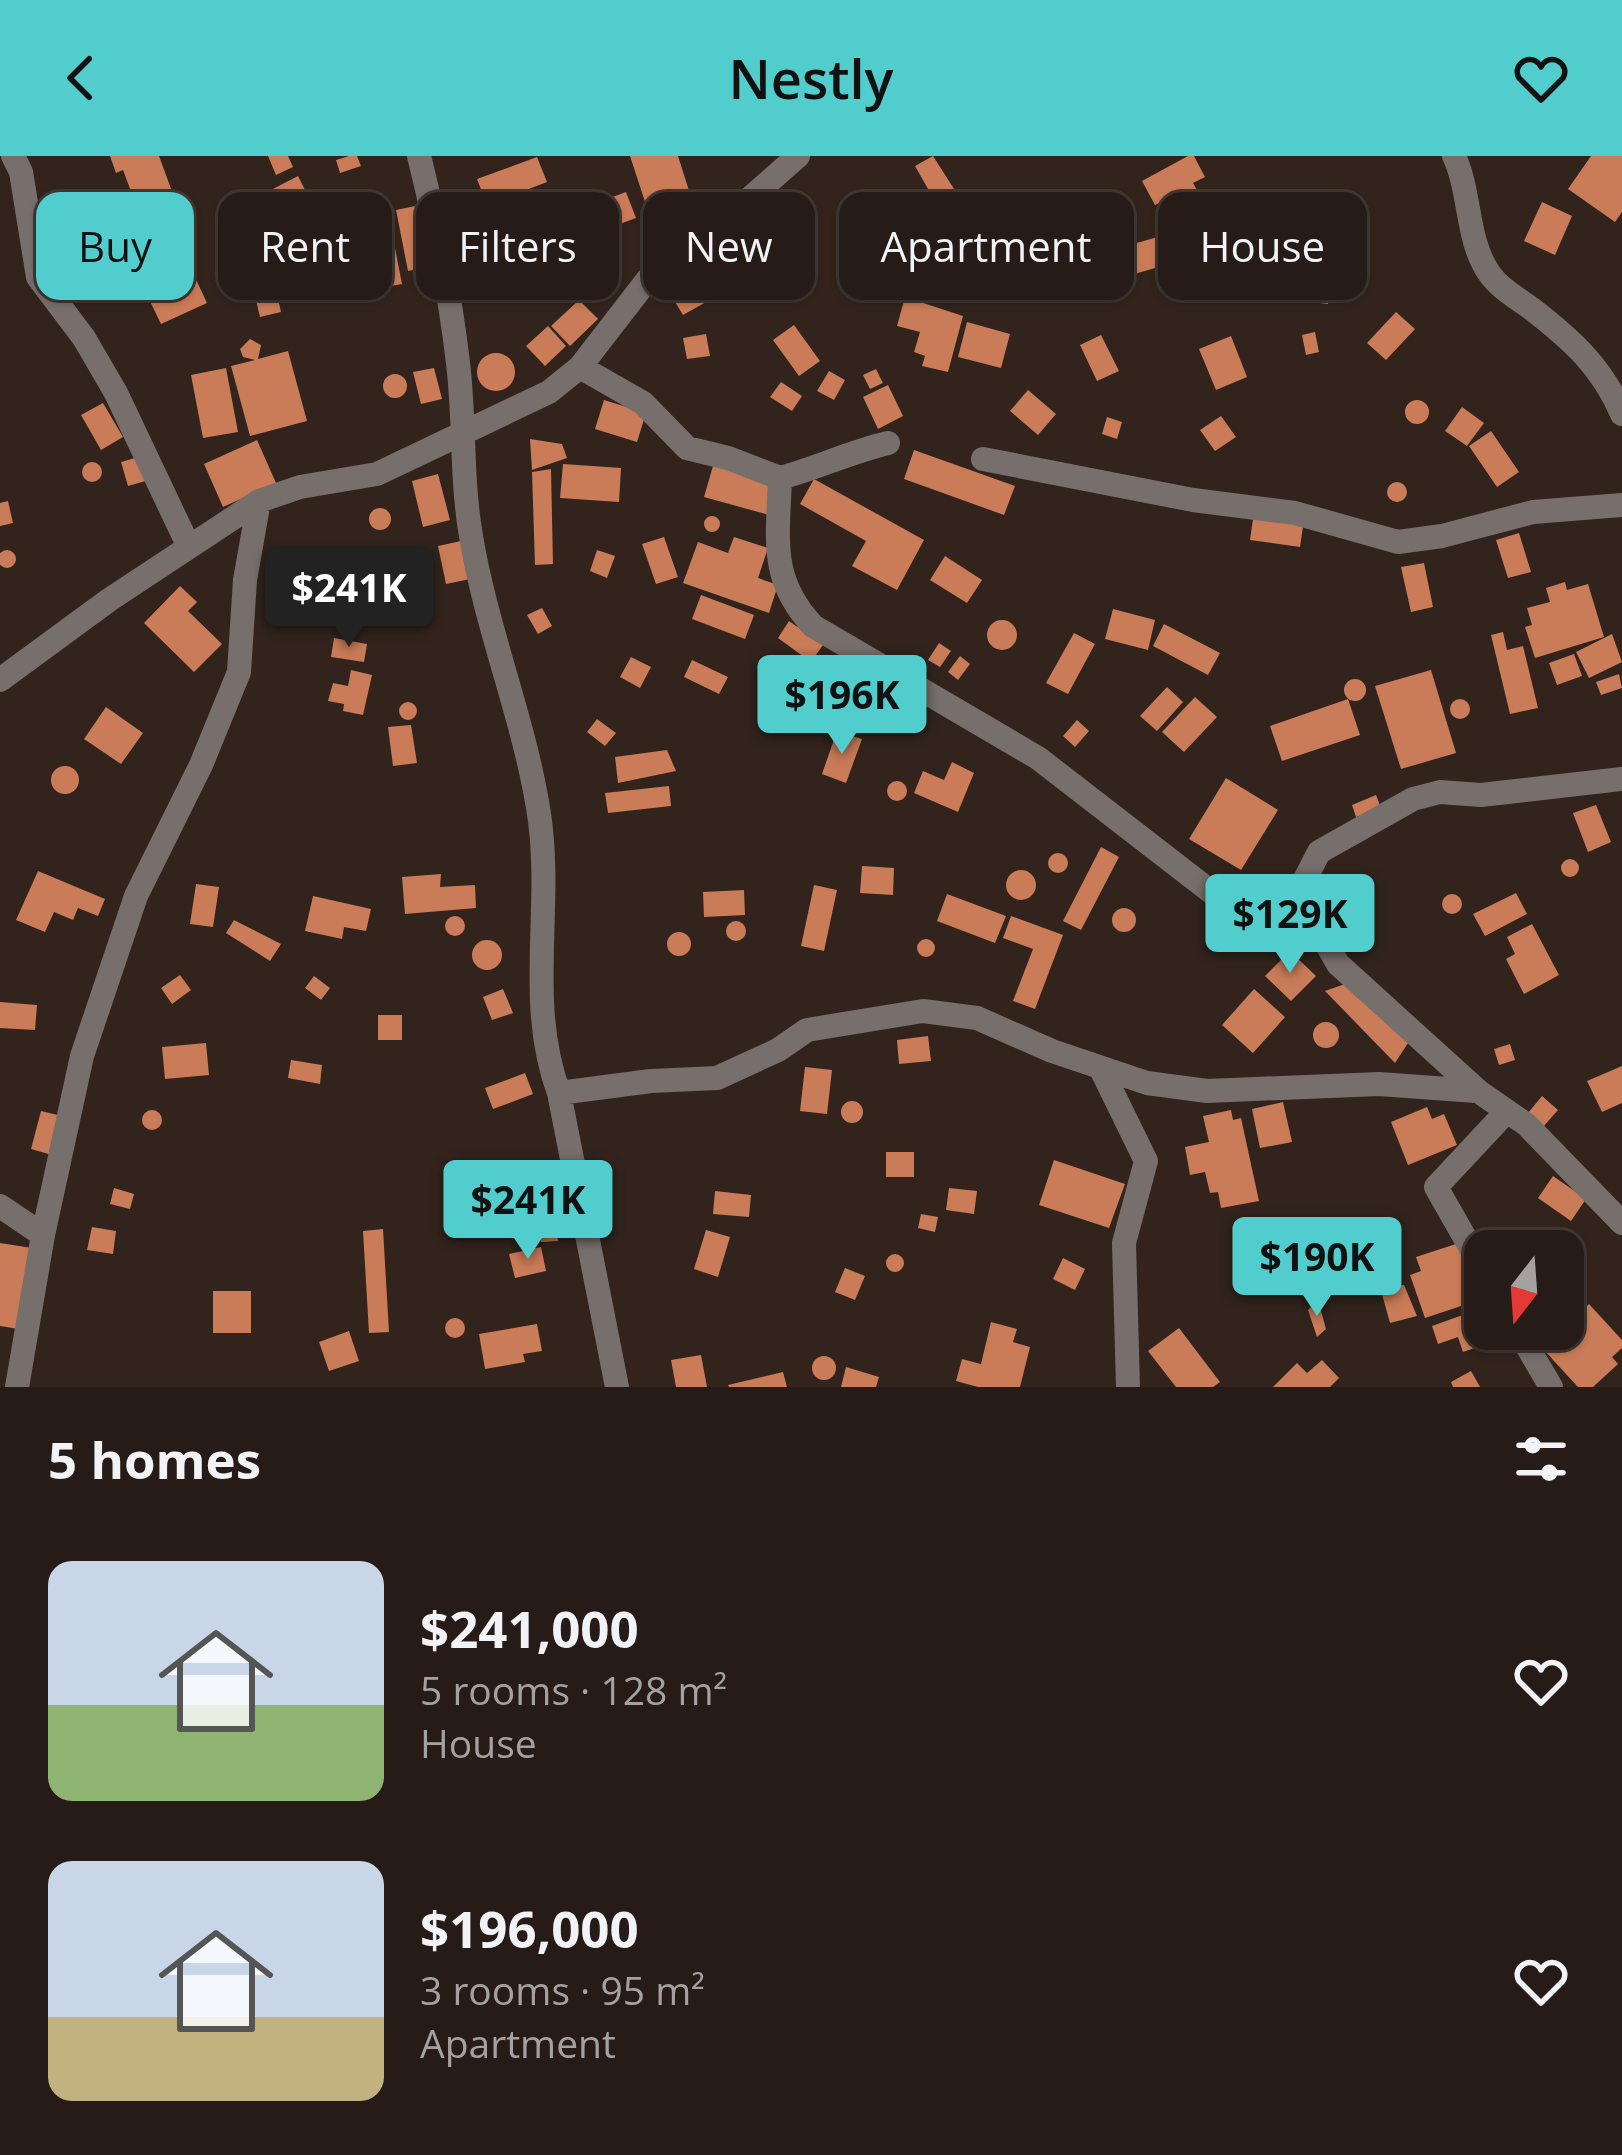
<!DOCTYPE html>
<meta charset="utf-8">
<style>
body{margin:0;font-family:"Open Sans",sans-serif;background:#322823;color:#f1f3f6;height:100vh;display:flex;flex-direction:column;font-size:45px;white-space:nowrap}
*{box-sizing:border-box;margin:0}
p{font-size:39px;color:#a4a1a1}
.icon{flex:none;width:66px;height:66px;fill:none;stroke:currentColor;stroke-width:2;stroke-linecap:round;stroke-linejoin:round}
.map{position:relative;height:1231px;overflow:hidden}
.side{display:flex;flex-direction:column;background:#261b16;flex:1}
.side>*{flex:none}
.hud{position:absolute;left:36px;top:36px;width:1551px;height:108px;display:flex;gap:24px}
.needle{width:78px;rotate:197deg}
.fabs{position:absolute;left:1464px;top:1074px;display:grid;gap:24px}
.fabs a{display:grid;place-items:center;width:120px;height:120px;border-radius:24px;background:#261b16;box-shadow:0 3px 9px #0004,0 0 0 3px #423935;font-size:60px}
.price{position:absolute;translate:-50% -102px;padding:0 27px;border-radius:12px;background:#52cdcd;color:#111;font-size:39px;line-height:78px;filter:drop-shadow(0 3px 6px #0008)}
.price::after{content:'';position:absolute;left:50%;top:72px;width:36px;height:27px;margin-left:-18px;background:inherit;clip-path:polygon(0 0,100% 0,50% 100%)}
.price.selected{background:#222;color:#fff}
ul{padding:0;list-style:none}
li{display:flex;align-items:center;gap:36px;height:300px;padding:0 48px}
li span{display:grid;place-items:center;flex:none;width:336px;height:240px;border-radius:24px;color:#555}
li>.icon{margin-inline-start:auto}
span .icon{width:144px;height:144px;fill:#fffc;stroke-width:1}
li b{font-size:51px}
h2{display:flex;justify-content:space-between;align-items:center;height:144px;padding:0 48px;font-size:51px}
.tag{padding:0 42px;border-radius:24px;background:#261b16;box-shadow:0 3px 9px #0004,0 0 0 3px #423935;font-size:42px;line-height:108px}
.tag.selected{background:#52cdcd;color:#111}
header{display:flex;justify-content:space-between;align-items:center;height:156px;padding:0 48px;background:#52cdcd;color:#111;font-size:54px;font-weight:600}
.map>svg:first-child{display:block}
.building{fill:#ca7b57}
.lines{fill:none;stroke-linecap:round;stroke-linejoin:round}
.street{stroke:#776f6b;stroke-width:24}
</style>
<header><svg class="icon" aria-label="back" viewBox="0 0 24 24"><path d="M15 5l-7 7 7 7"/></svg>Nestly<svg class="icon" aria-label="heart" viewBox="0 0 24 24"><path d="M12 20l-8-8c-3-5 5-10 8-4 3-6 11-1 8 4z"/></svg></header>
<div class="map">
<svg width="1622" height="1231" viewBox="0 0 1622 1231">
<rect width="100%" height="100%" fill="#32241d"/>
<path class="building" d="M110,0H159L184,68L148,81L123,14L116,17Z
M268,0H288L293,11L276,19Z
M349,0H357L361,10L340,17L336,4Z
M630,0H678L692,44L649,58Z
M933,0L956,36L936,47L915,10Z
M1188,0H1194L1205,21L1193,27L1199,38L1168,54L1163,45L1155,49L1142,25Z
M1591,0H1622V56L1615,66L1568,33Z
M537,1L547,26L487,49L477,23Z
M298,20L308,40L282,54L271,34Z
M626,36L636,62L617,69L607,43Z
M1542,46L1572,60L1555,99L1524,85Z
M425,48L438,109L408,115L396,54Z
M532,61L553,67L544,100L524,95Z
M606,61L616,83L571,101L562,79Z
M666,63L686,71L677,93L658,86Z
M328,68L330,80L311,85L308,73Z
M117,76L125,97L107,103L99,82Z
M1161,80L1169,108L1110,125L1102,97Z
M266,89L281,156L260,161L244,93Z
M1058,90L1090,93L1087,140L1055,138Z
M395,92L402,128L322,143L316,107Z
M727,103L740,127L683,159L669,136Z
M565,106L578,133L554,144L541,117Z
M1023,107L1044,114L1038,131L1017,124Z
M192,115L207,147L161,168L146,137Z
M1306,120L1331,122L1328,148L1304,145Z
M905,141L963,160L948,216L922,210L925,200L914,196L920,176L897,170Z
M579,144L598,163L570,190L551,170Z
M1396,156L1415,173L1386,204L1367,187Z
M967,166L1010,178L1001,212L958,201Z
M794,169L820,205L799,220L773,184Z
M548,170L566,190L545,210L526,190Z
M1315,176L1319,196L1306,199L1302,179Z
M706,178L710,200L687,203L683,182Z
M1101,179L1119,215L1097,225L1080,189Z
M1231,180L1247,221L1216,234L1199,193Z
M250,183L261,189L258,203L288,195L307,265L250,280L231,210L255,204L243,201L240,193Z
M477 216a19 19 0 1 1 38 0a19 19 0 1 1-38 0Z
M226,212L238,276L203,282L191,219Z
M434,212L442,243L421,248L413,216Z
M876,213L883,227L870,233L863,219Z
M829,215L845,224L834,244L817,235Z
M383 230a12 12 0 1 1 24 0a12 12 0 1 1-24 0Z
M781,226L802,240L792,255L770,241Z
M888,229L903,260L878,273L863,241Z
M1028,234L1056,258L1038,279L1010,255Z
M1405 256a12 12 0 1 1 24 0a12 12 0 1 1-24 0Z
M604,244L646,257L637,286L595,273Z
M103,247L123,281L101,294L81,259Z
M1462,251L1484,267L1467,290L1445,275Z
M1221,260L1236,281L1215,295L1200,274Z
M1107,261L1122,266L1117,283L1102,278Z
M1491,275L1519,316L1497,331L1469,290Z
M530,283L562,288L567,302L532,314Z
M257,284L276,327L223,351L204,308Z
M914,294L1015,330L1004,359L904,323Z
M142,300L149,324L128,330L121,306Z
M82 316a10 10 0 1 1 20 0a10 10 0 1 1-20 0Z
M563,308L621,312L619,346L560,342Z
M713,310L778,328L769,359L704,341Z
M551,313L553,408L535,409L532,316Z
M438,318L450,364L423,371L412,325Z
M814,323L924,384L897,434L852,410L866,385L800,348Z
M1387 336a10 10 0 1 1 20 0a10 10 0 1 1-20 0Z
M8,345L13,367L0,370V347Z
M369 363a11 11 0 1 1 22 0a11 11 0 1 1-22 0Z
M1254,356L1304,364L1300,391L1250,384Z
M704 368a8 8 0 1 1 16 0a8 8 0 1 1-16 0Z
M1519,377L1531,416L1508,422L1496,384Z
M664,381L678,421L656,428L642,388Z
M734,381L768,392L758,422L778,429L769,457L683,427L698,386L728,397Z
M461,385L470,423L446,428L438,390Z
M-2 403a9 9 0 1 1 18 0a9 9 0 1 1-18 0Z
M597,394L615,400L607,422L590,415Z
M945,400L982,424L967,447L930,424Z
M1424,407L1433,451L1411,456L1401,411Z
M1565,426L1567,434L1588,428L1604,481L1535,502L1525,471L1532,469L1527,452L1550,446L1546,432Z
M180,430L197,446L188,455L222,488L194,516L144,467Z
M331,430L352,432L351,455L329,453Z
M701,439L754,459L745,483L692,463Z
M542,452L552,470L538,478L527,459Z
M1113,453L1155,464L1148,494L1105,483Z
M987 479a15 15 0 1 1 30 0a15 15 0 1 1-30 0Z
M789,465L823,489L811,506L778,482Z
M1164,468L1220,497L1208,519L1153,490Z
M1503,476L1507,494L1523,490L1538,552L1510,558L1491,479Z
M1074,477L1095,488L1068,538L1046,527Z
M1612,478L1622,506L1589,522L1576,496Z
M334,482L367,488L364,506L331,501Z
M939,487L951,495L940,511L928,504Z
M1574,498L1582,520L1557,529L1549,507Z
M960,500L970,508L958,524L948,516Z
M631,501L651,511L640,532L620,521Z
M692,504L728,521L719,538L684,521Z
M351,514L372,519L363,559L343,555L344,548L328,545L333,527L348,530Z
M1431,514L1456,597L1401,613L1375,530Z
M1619,518L1622,532L1601,539L1596,526Z
M1344 534a11 11 0 1 1 22 0a11 11 0 1 1-22 0Z
M1167,531L1183,546L1157,575L1140,560Z
M1195,541L1217,561L1184,596L1162,576Z
M1348,543L1360,579L1282,605L1270,570Z
M1450 553a10 10 0 1 1 20 0a10 10 0 1 1-20 0Z
M399 555a9 9 0 1 1 18 0a9 9 0 1 1-18 0Z
M106,551L143,577L121,608L84,583Z
M788 565a10 10 0 1 1 20 0a10 10 0 1 1-20 0Z
M597,563L616,577L605,590L587,576Z
M1077,564L1089,575L1075,591L1063,580Z
M411,569L417,607L393,610L388,571Z
M837,575L862,583L846,627L822,618Z
M667,594L676,615L618,627L615,601Z
M952,606L974,617L958,656L914,637L923,615L944,624Z
M51 624a14 14 0 1 1 28 0a14 14 0 1 1-28 0Z
M1226,622L1278,654L1241,714L1189,683Z
M887 635a10 10 0 1 1 20 0a10 10 0 1 1-20 0Z
M669,630L671,650L608,657L605,637Z
M1376,639L1381,652L1356,661L1352,649Z
M1596,649L1611,686L1588,696L1573,657Z
M1101,691L1119,701L1081,774L1063,765Z
M1048 707a10 10 0 1 1 20 0a10 10 0 1 1-20 0Z
M1561 712a9 9 0 1 1 18 0a9 9 0 1 1-18 0Z
M862,710L894,712L893,739L860,737Z
M1006 729a15 15 0 1 1 30 0a15 15 0 1 1-30 0Z
M38,715L105,743L98,760L78,752L73,764L54,756L45,776L16,764Z
M441,718L440,731L475,729L476,752L405,758L402,721Z
M196,728L219,731L213,771L190,768Z
M814,729L837,734L824,795L801,790Z
M744,734L745,759L704,761L703,736Z
M1516,737L1527,758L1485,780L1473,758Z
M947,738L1006,760L995,787L937,765Z
M1442 748a10 10 0 1 1 20 0a10 10 0 1 1-20 0Z
M313,740L371,753L366,775L344,771L342,783L305,775Z
M1112 764a12 12 0 1 1 24 0a12 12 0 1 1-24 0Z
M445 770a10 10 0 1 1 20 0a10 10 0 1 1-20 0Z
M1011,760L1063,779L1035,853L1013,845L1033,793L1003,782Z
M234,764L281,788L270,805L226,777Z
M726 775a10 10 0 1 1 20 0a10 10 0 1 1-20 0Z
M1532,768L1559,819L1524,838L1506,803L1515,798L1507,781Z
M667 788a12 12 0 1 1 24 0a12 12 0 1 1-24 0Z
M917 792a9 9 0 1 1 18 0a9 9 0 1 1-18 0Z
M472 799a15 15 0 1 1 30 0a15 15 0 1 1-30 0Z
M1290,795L1316,820L1291,845L1265,820Z
M180,819L191,834L172,848L161,832Z
M314,820L330,832L321,844L305,832Z
M1345,828L1412,881L1395,907L1325,835Z
M503,833L513,857L492,864L483,841Z
M1254,833L1285,861L1253,897L1222,869Z
M0,846L37,849L35,874L0,872Z
M378,859H402V884H378Z
M1313 879a13 13 0 1 1 26 0a13 13 0 1 1-26 0Z
M928,880L931,905L899,908L897,884Z
M206,887L209,919L165,923L162,891Z
M1510,888L1515,904L1499,909L1494,893Z
M291,904L322,909L320,928L288,922Z
M1622,910V947L1602,956L1587,925Z
M805,911L832,914L827,958L800,955Z
M525,917L533,938L493,953L485,932Z
M1542,940L1558,954L1543,971L1528,957Z
M841 956a11 11 0 1 1 22 0a11 11 0 1 1-22 0Z
M1283,946L1292,986L1260,992L1252,953Z
M1427,951L1432,963L1444,958L1457,989L1408,1009L1391,966Z
M142 964a10 10 0 1 1 20 0a10 10 0 1 1-20 0Z
M1231,954L1233,964L1241,962L1259,1045L1221,1052L1218,1036L1210,1037L1205,1016L1190,1019L1185,991L1209,986L1203,960Z
M41,955L62,960L52,999L31,993Z
M886,996H914V1021H886Z
M1054,1004L1125,1028L1109,1072L1039,1049Z
M1553,1020L1586,1043L1571,1065L1538,1042Z
M114,1032L134,1038L130,1053L110,1048Z
M949,1032L977,1035L974,1058L946,1054Z
M715,1035L751,1039L749,1061L713,1058Z
M921,1058L938,1061L935,1076L918,1072Z
M1272,1064L1283,1093L1267,1099L1256,1070Z
M556,1068L558,1085L541,1086L540,1069Z
M92,1071L116,1075L113,1098L87,1094Z
M383,1073L389,1176L369,1177L363,1075Z
M706,1074L730,1081L718,1121L694,1113Z
M1379 1090a11 11 0 1 1 22 0a11 11 0 1 1-22 0Z
M1462,1086L1482,1143L1425,1162L1410,1119L1421,1115L1416,1101Z
M0,1087L32,1092L19,1173L0,1170Z
M541,1091L546,1115L515,1122L509,1098Z
M886 1107a9 9 0 1 1 18 0a9 9 0 1 1-18 0Z
M1063,1102L1085,1113L1075,1134L1053,1123Z
M845,1112L865,1120L855,1144L835,1136Z
M1404,1129L1417,1160L1390,1167L1380,1131Z
M213,1135H251V1177H213Z
M1318,1144L1326,1173L1317,1181L1308,1154Z
M1589,1148L1622,1184V1192L1612,1201L1618,1208L1593,1231H1578L1531,1180L1539,1173H1563V1153L1575,1161Z
M1485,1151V1173H1503L1506,1181L1463,1196L1458,1181L1438,1188L1432,1170Z
M445 1172a10 10 0 1 1 20 0a10 10 0 1 1-20 0Z
M991,1166L1017,1173L1013,1186L1030,1191L1020,1231H978L956,1225L962,1203L981,1208Z
M537,1168L542,1195L523,1198L525,1206L485,1213L479,1178Z
M1179,1172L1220,1226L1213,1231H1176L1148,1195Z
M349,1175L359,1205L329,1215L319,1186Z
M701,1199L707,1231H676L671,1204Z
M812 1212a12 12 0 1 1 24 0a12 12 0 1 1-24 0Z
M1322,1204L1339,1222L1330,1231H1273L1297,1207L1307,1217Z
M846,1211L879,1221L876,1231H841Z
M1471,1215L1480,1231H1453L1451,1226Z
M783,1216L787,1231H729L728,1229Z"/>
<g class="lines">
<path class="street" d="M13,0L21,16L38,121L84,182L116,237L189,391
M419,0C436,68 450,138 458,207C465,264 461,323 471,380C487,477 527,570 540,665C552,758 526,848 559,937L617,1231
M1454,0C1471,36 1466,84 1489,117C1499,132 1517,142 1532,153C1572,184 1602,211 1622,258
M580,211L643,247L687,292L728,302L780,322C778,383 769,423 813,470L1038,602L1219,742L1256,750L1298,737L1338,808L1478,935L1527,969L1622,1067
M983,303L1193,344L1295,357L1398,386L1442,380L1533,356L1622,349
M780,322C817,312 850,296 888,287
M0,524L109,444L259,345L300,331L377,318L549,236L580,211L648,123L697,89L798,0
M1298,737L1319,696L1413,643L1440,636L1481,639L1622,623
M1101,913L1146,1005L1124,1087L1128,1231
M559,937L651,925L717,922L778,894L807,874L923,855L977,862L1052,895L1147,927L1207,935L1379,928L1476,935
M0,1050L43,1079
M1485,1117L1436,1031L1507,955
M1517,1173L1551,1231
M17,1231L43,1079L82,900L136,740L201,609L239,516L245,424L259,345"/>
</g>
</svg>
<div class="fabs">
<a><svg class="needle" viewBox="-14 -14 28 28"><path d="M0-13l5 13h-10z" fill="#e53935"/><path d="M0 13l5-13h-10z" fill="#a4a1a1"/></svg></a>
</div>
<b class="price selected" style="left:349px;top:494px">$241K</b>
<b class="price" style="left:842px;top:601px">$196K</b>
<b class="price" style="left:1290px;top:820px">$129K</b>
<b class="price" style="left:528px;top:1106px">$241K</b>
<b class="price" style="left:1317px;top:1163px">$190K</b>
<div class="hud">
<a class="tag selected">Buy</a>
<a class="tag">Rent</a>
<a class="tag">Filters</a>
<a class="tag">New</a>
<a class="tag">Apartment</a>
<a class="tag">House</a>
</div>
</div>
<section class="side">
<h2>5 homes<svg class="icon" aria-label="filters" viewBox="0 0 24 24"><path d="M4 7h16M4 17h16"/><circle cx="9" cy="7" r="2"/><circle cx="15" cy="17" r="2"/></svg></h2>
<ul>
<li><span style="background:linear-gradient(#c9d6e8 60%,#8fb573 0)"><svg class="icon" aria-label="home" viewBox="0 0 24 24"><path d="M3 11l9-7 9 7M6 9v11h12V9"/></svg></span><div><b>$241,000</b><p>5 rooms · 128 m²</p><p>House</p></div><svg class="icon" aria-label="heart" viewBox="0 0 24 24"><path d="M12 20l-8-8c-3-5 5-10 8-4 3-6 11-1 8 4z"/></svg></li>
<li><span style="background:linear-gradient(#c9d6e8 65%,#c2b280 0)"><svg class="icon" aria-label="home" viewBox="0 0 24 24"><path d="M3 11l9-7 9 7M6 9v11h12V9"/></svg></span><div><b>$196,000</b><p>3 rooms · 95 m²</p><p>Apartment</p></div><svg class="icon" aria-label="heart" viewBox="0 0 24 24"><path d="M12 20l-8-8c-3-5 5-10 8-4 3-6 11-1 8 4z"/></svg></li>
</ul>
</section>
